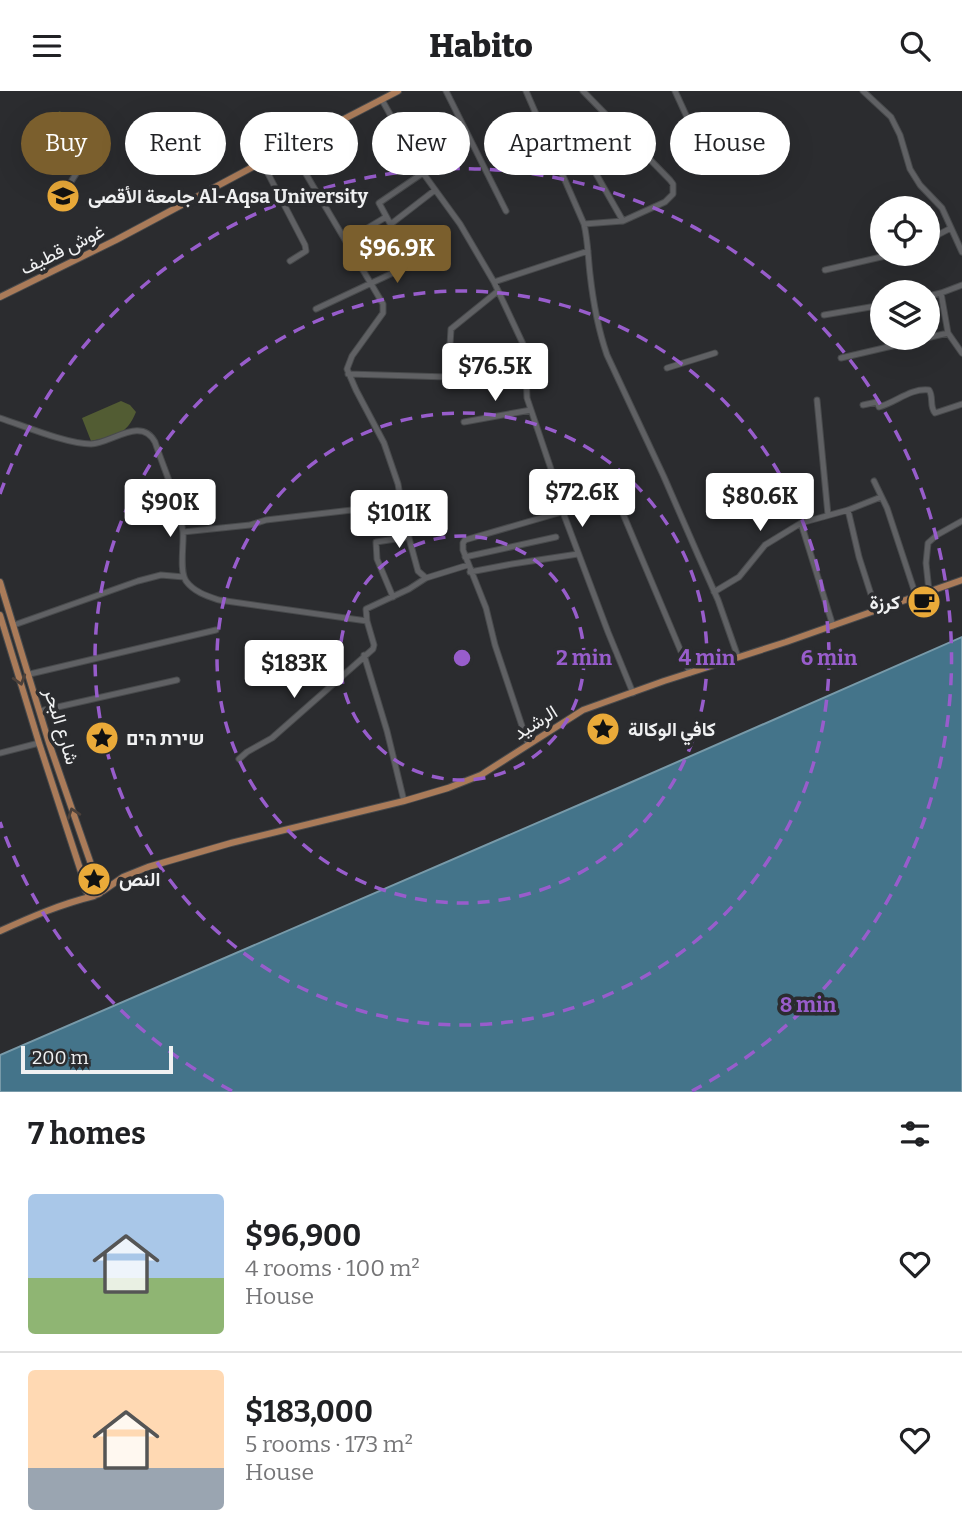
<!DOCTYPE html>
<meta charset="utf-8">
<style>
body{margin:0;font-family:Bitter,Vazirmatn,Heebo,serif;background:#f2f2f2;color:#202124;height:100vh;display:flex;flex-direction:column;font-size:26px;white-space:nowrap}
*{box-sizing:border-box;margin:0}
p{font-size:23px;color:#757577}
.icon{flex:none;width:38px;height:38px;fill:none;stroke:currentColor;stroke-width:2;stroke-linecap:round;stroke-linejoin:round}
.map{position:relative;height:1001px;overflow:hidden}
.details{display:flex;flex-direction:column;background:#fff;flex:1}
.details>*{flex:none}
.top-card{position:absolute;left:21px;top:21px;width:920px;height:63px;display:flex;gap:14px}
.fabs{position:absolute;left:870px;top:105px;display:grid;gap:14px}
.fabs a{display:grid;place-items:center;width:70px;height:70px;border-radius:50%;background:#fff;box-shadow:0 7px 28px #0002;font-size:35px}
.scale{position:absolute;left:21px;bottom:18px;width:152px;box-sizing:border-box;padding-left:7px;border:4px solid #f0f1f2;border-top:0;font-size:19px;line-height:24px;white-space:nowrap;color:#f0f1f2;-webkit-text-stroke:5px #2b2c2f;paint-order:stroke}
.price{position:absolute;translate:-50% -60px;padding:0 16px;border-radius:7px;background:#fff;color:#222;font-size:23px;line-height:46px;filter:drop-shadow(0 2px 4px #0008)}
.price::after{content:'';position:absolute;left:50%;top:42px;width:21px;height:16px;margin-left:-10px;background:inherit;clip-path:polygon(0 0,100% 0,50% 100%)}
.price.on{background:#7b5f2d;color:#fff}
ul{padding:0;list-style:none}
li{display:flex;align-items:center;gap:21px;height:175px;padding:0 28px}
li+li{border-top:2px solid #e0e0e0}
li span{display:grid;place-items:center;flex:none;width:196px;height:140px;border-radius:7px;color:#555}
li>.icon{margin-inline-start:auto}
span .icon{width:84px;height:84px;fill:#fffc;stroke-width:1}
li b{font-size:30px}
h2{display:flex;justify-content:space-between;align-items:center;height:84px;padding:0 28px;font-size:30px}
.tag{padding:0 24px;border-radius:32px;background:#fff;box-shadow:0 7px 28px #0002;font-size:24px;line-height:63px}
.tag.on{background:#7b5f2d;color:#fff}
header{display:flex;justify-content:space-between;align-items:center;height:91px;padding:0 28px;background:#fff;font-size:32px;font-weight:800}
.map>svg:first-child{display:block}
.green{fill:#49522d}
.forest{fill:#525c33}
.water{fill:#44748a;stroke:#789aa9;stroke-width:2}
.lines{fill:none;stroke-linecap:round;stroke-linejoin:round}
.minor-casing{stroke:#484a4c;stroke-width:7}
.major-casing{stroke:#484a4c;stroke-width:8}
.minor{stroke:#606164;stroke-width:5}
.major{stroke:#aa7b59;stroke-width:6}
.oneway{stroke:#4b403a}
.ring{fill:none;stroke:#985dcc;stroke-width:3.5;stroke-dasharray:12 9}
.labels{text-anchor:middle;stroke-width:7;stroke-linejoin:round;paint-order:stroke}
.poi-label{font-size:19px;font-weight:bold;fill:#f0f1f2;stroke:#2b2c2f;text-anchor:start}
.street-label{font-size:19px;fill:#f0f1f2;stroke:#2b2c2f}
.centre{fill:#985dcc;stroke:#2b2c2f;stroke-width:3.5}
.ring-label{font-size:21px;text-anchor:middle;font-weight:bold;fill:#985dcc;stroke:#2b2c2f;stroke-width:7;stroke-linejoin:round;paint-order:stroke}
</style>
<header><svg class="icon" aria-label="menu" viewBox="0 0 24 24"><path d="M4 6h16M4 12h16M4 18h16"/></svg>Habito<svg class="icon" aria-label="search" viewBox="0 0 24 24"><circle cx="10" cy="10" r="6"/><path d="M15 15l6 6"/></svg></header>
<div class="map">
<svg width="962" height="1001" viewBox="0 0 962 1001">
<rect width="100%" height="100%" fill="#2b2c2f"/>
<path class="green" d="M59,20L79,28L67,58L47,50Z"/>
<path class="forest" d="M121,310L130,314L136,321C126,345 115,345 91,350L82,327Z"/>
<path class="water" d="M962,546V1001H0V964L618,697Z"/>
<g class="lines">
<defs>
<path id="minor" d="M446,0L506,120
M526,0L584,133C588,150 588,166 590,183C593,210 598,238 607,264L664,386L698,464L718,509L738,566
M583,0L670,89L673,93V103L665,111L623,130L584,133
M675,0L697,48
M863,0L891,26L900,44L910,78L920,94L942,117L962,161
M382,9L423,82L460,133L494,191L523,253L525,258L527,307L552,381L564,424L608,541L633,602
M571,39L623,130
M695,44L742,35
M292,55L300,73L383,213V222L352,265L347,278L356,299L384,352L398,393L404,429L418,480L426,487
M262,71L305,154L306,160L290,170
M67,97L81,75
M391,133L435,99
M928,149L951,137
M346,150L386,126
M825,179L894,163
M494,191L588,160
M941,202L948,242L962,262
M928,205L941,202L962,194
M316,218L412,173L379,112L423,82
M824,224L882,214
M841,267L948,242
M667,277L715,262
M348,283L448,286L481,276L525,258
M448,286L451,238L498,200
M817,309L828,424
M863,314L877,311L879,316C897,311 910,297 929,299C934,306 929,315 935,322L962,313
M0,327C24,335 67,353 91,353C112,352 141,325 155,351C165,381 179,411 183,441C184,454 179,480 186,490C194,501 207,505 219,509L367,530
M464,331L531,319
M874,390L887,417L916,505
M848,419L859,466L876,519
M801,432L833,535
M183,441L250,434L266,429L352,419L402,416
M465,466L556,446
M470,481L512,473L578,463
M929,500L926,472L928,452L937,444L962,430
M714,501L739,486L765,454L801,432L848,419L881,406
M393,506L377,468L376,451L409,446
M14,534L138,490L161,484L184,486
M364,564L387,640L404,710
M30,583L216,539
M40,620L177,589
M528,653L495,554L486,517L463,459V452L465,449L586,414L588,405L609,397L613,399L690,582
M0,662L39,652
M239,668L247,661L272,647L373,558L374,554L367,530L366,518L409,498L426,487L468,474"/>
<path id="major" d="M0,206L116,149L292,55L398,0
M0,491L49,652L92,776L98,785
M0,524L39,652L84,790
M84 794a10 10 0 1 1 20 0a10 10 0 1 1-20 0Z
M103,800L123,786L148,776L231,752L404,710L448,697L481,684L583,619L664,590L786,551L962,489
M0,840C31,826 61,813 94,805"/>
</defs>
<use href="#minor" class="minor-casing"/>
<use href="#major" class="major-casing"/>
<use href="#minor" class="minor"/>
<use href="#major" class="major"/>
</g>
<defs><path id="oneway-chevron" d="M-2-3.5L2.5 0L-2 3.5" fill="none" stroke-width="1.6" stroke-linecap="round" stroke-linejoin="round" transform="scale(1.75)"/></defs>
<g class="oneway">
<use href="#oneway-chevron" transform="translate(20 589) rotate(73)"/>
<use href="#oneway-chevron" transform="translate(73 722) rotate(-109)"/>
</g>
<g class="ring">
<circle cx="462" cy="567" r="122"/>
<circle cx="462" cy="567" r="245"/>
<circle cx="462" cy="567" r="367"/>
<path d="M232 1000A490 490 0 0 1 0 731M0 403A490 490 0 1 1 692 1000"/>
</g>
<defs>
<symbol id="university-disc" viewBox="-11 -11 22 22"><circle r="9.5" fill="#eaaa39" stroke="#2b2c2f"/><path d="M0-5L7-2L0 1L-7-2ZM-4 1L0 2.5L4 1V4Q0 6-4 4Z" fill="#111"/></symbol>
<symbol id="cafe-disc" viewBox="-11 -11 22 22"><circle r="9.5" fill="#eaaa39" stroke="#2b2c2f"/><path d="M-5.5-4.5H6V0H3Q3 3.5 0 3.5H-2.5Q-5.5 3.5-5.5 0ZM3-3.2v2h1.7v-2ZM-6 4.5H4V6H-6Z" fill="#111"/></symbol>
<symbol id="sight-disc" viewBox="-11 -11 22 22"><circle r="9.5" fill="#eaaa39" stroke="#2b2c2f"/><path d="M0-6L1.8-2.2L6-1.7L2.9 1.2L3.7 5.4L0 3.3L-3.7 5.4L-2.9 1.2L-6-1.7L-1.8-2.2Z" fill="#111"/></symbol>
</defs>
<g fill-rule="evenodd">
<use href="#university-disc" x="44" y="86" width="38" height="38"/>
<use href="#cafe-disc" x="905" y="492" width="38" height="38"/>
<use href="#sight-disc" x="584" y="619" width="38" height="38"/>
<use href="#sight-disc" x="83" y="628" width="38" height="38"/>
<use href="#sight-disc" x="75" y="769" width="38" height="38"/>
</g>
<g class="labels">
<g class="poi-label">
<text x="88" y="112">جامعة الأقصى Al-Aqsa University</text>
<text x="900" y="518" text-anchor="end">كرزة</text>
<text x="628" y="645">كافي الوكالة</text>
<text x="126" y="654">שירת הים</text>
<text x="119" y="795">النص</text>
</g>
<g class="street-label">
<text transform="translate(62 158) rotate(-26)" y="7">غوش قطيف</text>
<text transform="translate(535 631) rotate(-32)" y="7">الرشيد</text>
<text transform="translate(62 635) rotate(73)" y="7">شارع البحر</text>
</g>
</g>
<circle cx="462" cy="567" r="10" class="centre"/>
<g class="ring-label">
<text x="584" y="574">2 min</text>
<text x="707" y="574">4 min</text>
<text x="829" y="574">6 min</text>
<text x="808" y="921">8 min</text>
</g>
</svg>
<div class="fabs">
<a><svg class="icon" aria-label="locate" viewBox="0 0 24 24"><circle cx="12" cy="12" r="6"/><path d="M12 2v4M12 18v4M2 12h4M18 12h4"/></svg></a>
<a><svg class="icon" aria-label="layers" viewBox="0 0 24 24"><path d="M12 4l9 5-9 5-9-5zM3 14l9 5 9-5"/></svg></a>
</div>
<div class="scale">200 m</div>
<b class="price on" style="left:397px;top:194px">$96.9K</b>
<b class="price" style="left:495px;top:312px">$76.5K</b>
<b class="price" style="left:582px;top:438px">$72.6K</b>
<b class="price" style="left:760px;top:442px">$80.6K</b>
<b class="price" style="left:170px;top:448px">$90K</b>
<b class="price" style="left:399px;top:459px">$101K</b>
<b class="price" style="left:294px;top:609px">$183K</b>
<div class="top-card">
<a class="tag on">Buy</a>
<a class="tag">Rent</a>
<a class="tag">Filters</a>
<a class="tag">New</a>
<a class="tag">Apartment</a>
<a class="tag">House</a>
</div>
</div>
<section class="details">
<h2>7 homes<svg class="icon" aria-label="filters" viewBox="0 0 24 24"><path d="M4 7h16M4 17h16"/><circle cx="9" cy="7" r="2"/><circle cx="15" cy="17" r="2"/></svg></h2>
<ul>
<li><span style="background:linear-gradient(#a9c7e8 60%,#8fb573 0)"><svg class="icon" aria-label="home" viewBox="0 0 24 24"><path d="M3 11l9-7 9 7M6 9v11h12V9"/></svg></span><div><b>$96,900</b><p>4 rooms · 100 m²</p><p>House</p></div><svg class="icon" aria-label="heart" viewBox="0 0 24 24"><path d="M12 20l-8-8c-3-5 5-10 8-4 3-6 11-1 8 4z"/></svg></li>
<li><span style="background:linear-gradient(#ffd9b3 70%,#9aa5b1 0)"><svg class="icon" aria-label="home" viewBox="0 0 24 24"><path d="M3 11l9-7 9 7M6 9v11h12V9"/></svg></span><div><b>$183,000</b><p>5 rooms · 173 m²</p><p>House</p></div><svg class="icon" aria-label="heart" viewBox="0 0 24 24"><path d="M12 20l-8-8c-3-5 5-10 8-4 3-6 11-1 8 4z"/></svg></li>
</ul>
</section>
